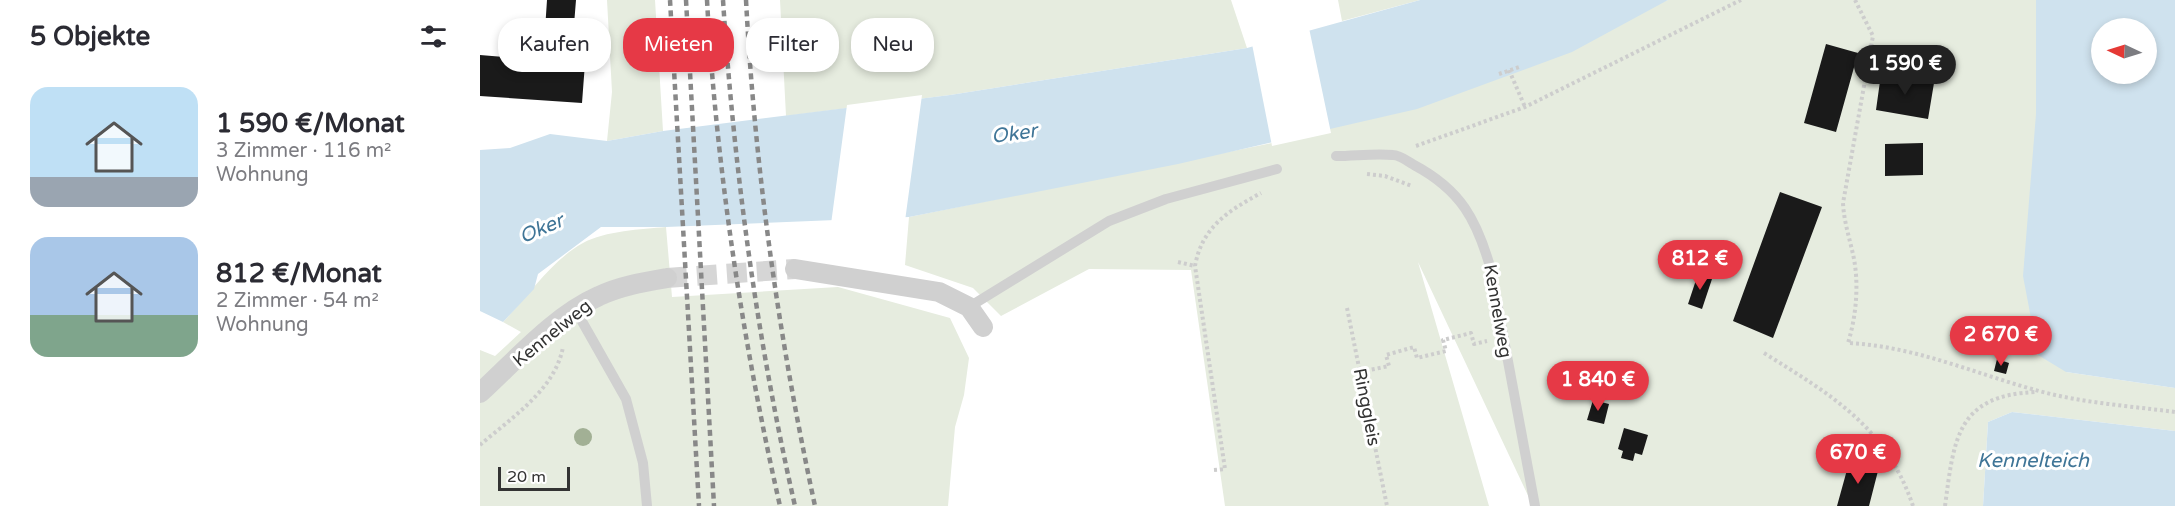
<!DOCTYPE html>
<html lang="de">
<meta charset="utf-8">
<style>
body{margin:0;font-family:"Varela Round",sans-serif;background:#f7f7f7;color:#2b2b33;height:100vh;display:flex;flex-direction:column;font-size:22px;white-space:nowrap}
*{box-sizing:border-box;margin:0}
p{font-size:20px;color:#7c7c81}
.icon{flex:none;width:33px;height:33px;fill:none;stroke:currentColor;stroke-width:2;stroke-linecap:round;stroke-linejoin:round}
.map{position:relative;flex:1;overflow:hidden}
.details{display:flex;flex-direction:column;background:#fff;width:480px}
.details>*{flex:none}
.top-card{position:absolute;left:18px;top:18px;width:570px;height:54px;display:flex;gap:12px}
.needle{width:39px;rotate:274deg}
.buttons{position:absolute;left:1611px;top:18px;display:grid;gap:12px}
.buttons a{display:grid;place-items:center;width:66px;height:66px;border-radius:50%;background:#fff;box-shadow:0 3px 9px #0003;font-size:30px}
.scale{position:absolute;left:18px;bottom:15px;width:72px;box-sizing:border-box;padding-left:6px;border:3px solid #333;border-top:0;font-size:16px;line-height:21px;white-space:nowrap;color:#333;-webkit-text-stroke:4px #fff;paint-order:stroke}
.price{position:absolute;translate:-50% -51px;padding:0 14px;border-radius:21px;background:#e63946;color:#fff;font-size:20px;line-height:39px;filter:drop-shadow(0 2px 3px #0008)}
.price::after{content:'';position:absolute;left:50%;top:36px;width:18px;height:14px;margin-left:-9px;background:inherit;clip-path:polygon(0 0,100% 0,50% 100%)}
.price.selected{background:#222;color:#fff}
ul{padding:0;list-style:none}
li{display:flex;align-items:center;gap:18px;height:150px;padding:0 30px}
li span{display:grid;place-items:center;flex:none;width:168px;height:120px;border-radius:18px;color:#555}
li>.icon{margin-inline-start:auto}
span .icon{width:72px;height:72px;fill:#fffc;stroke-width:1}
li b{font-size:26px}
h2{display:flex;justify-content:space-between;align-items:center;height:72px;padding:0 30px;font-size:26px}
.chip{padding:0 21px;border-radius:24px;background:#fff;box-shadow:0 3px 9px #0003;font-size:21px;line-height:54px}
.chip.selected{background:#e63946;color:#fff}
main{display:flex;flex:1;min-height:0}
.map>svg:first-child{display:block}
.green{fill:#e6ecdf}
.water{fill:#cfe2ee;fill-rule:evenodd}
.pier{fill:#fff}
.building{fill:#1a1a1a}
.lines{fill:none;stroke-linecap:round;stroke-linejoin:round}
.minor-tunnel{stroke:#d6d6d6;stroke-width:20;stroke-dasharray:20 10;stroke-linecap:butt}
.path{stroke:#cdcdcd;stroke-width:4;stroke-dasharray:3 3;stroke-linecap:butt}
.service{stroke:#d0d0d0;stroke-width:10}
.minor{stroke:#d0d0d0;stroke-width:20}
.rail{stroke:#888;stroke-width:4.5;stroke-dasharray:6 4.5;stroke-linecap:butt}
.tree{fill:#a2b095}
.labels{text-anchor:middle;stroke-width:6;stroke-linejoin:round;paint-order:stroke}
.street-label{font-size:18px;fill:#333;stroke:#fff}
.water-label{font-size:20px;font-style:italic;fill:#3f7597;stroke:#fff}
</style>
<main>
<section class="details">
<h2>5 Objekte<svg class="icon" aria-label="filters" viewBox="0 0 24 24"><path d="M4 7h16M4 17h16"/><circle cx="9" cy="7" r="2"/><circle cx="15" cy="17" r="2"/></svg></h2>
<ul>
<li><span style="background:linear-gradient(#bfe0f5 75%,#9aa5b1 0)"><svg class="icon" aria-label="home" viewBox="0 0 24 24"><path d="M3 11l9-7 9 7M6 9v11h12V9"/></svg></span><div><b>1 590 €/Monat</b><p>3 Zimmer · 116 m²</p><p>Wohnung</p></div></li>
<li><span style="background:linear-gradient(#a9c7e8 65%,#7fa58c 0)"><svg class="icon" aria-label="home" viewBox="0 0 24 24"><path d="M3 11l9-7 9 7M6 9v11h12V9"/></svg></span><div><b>812 €/Monat</b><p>2 Zimmer · 54 m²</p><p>Wohnung</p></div></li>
</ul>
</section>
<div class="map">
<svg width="1695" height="506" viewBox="0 0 1695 506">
<rect width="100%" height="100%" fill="#fff"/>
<path class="green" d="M127,0H175L183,131L127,141L132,92Z
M300,0H751L767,48L470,95L306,116Z
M858,0H940L862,21Z
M1188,0H1556V114L1586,372L1695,388V431L1532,412L1508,422L1503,506H1053L938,262L1009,506H745L711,270L609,269L521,316L493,288L425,265L429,217L816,138Z
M186,227L192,297L358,287L470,318L489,358L484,395L475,427L468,506H0V350L15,356L41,332L23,322C48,296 72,260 103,243C125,231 162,229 186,227Z"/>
<path class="water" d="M940,0H1188L1092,52L937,109L698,164L429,217L186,227H121L58,274L54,289L23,322L0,311V150L30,148L70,134L127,141L183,131L470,95L767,48Z
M1556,0H1695V388L1586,372L1558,355L1543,276L1556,114ZM1622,28H1666V74H1622Z
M1532,412L1695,431V506H1503L1508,422Z"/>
<path class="pier" d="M829,28L851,133L792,146L772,44Z
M442,95L425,221L351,224L367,105Z"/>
<path class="building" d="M67,0H96L91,62L105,63L102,103L0,96V55L63,60Z
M1346,44L1378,53L1356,132L1324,123Z
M1401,74L1454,83L1448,119L1396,110Z
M1443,143V175L1405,176V144Z
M1300,192L1342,207L1293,338L1253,321Z
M1218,274L1232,279L1222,309L1208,304Z
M1517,359L1529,363L1526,374L1514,371Z
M1113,400L1129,404L1124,424L1107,420Z
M1144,428L1168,435L1162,455L1155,453L1153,461L1141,458L1143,451L1138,449Z
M1370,459L1399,467L1389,506H1357Z"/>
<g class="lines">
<path class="minor-tunnel" d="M187,278L315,269"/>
<path class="path" d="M1375,0L1393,36L1363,203C1364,223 1370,239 1374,259C1379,286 1376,317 1368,343C1434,346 1496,374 1559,391C1603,403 1650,406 1695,412
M1029,70L1045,107
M1019,74L1039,67
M936,146L1045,107L1261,0
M887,174L905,176L932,186
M698,262L715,266
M867,308L907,506
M1284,353C1351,395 1406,426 1433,506
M880,372L909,366L906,355L934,347L937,358L966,351L963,340L991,333L994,344L1007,341
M0,445C31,418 75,390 83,347
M734,470L745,469L715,266C722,227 748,211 781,193
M1465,506C1474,440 1476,395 1556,392"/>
<path class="service" d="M856,156C875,156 895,153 913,155C920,155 927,161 934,165C981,190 997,220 1011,270L1055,506
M489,307L629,221L686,199L797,169
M95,309L146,399L163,463L167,506"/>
<path class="minor" d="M315,269L459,292L489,307L503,327
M0,393C36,360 74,316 119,296C140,286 164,282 187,278"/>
<path class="rail" d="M190,0L219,506
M206,0L234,506
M227,0C236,166 263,344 300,506
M243,0C254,170 277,340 315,506
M266,0C275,171 299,339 335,506"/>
</g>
<circle class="tree" cx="103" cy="437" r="9"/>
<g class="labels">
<g class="street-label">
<text transform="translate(1018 311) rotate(80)" y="6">Kennelweg</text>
<text transform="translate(72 333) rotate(-39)" y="6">Kennelweg</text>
<text transform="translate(887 407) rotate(79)" y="6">Ringgleis</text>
</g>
<g class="water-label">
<text transform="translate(534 133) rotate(-8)" y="7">Oker</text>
<text transform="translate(61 228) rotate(-23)" y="7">Oker</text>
<text x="1553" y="467">Kennelteich</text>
</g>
</g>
</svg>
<div class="buttons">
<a><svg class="needle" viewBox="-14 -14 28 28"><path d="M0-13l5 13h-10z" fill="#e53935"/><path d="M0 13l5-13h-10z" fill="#7c7c81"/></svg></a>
</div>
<div class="scale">20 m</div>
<b class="price selected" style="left:1425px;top:96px">1 590 €</b>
<b class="price" style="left:1220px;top:291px">812 €</b>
<b class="price" style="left:1521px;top:367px">2 670 €</b>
<b class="price" style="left:1118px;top:412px">1 840 €</b>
<b class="price" style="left:1378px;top:485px">670 €</b>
<div class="top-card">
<a class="chip">Kaufen</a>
<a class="chip selected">Mieten</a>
<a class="chip">Filter</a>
<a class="chip">Neu</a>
</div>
</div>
</main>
